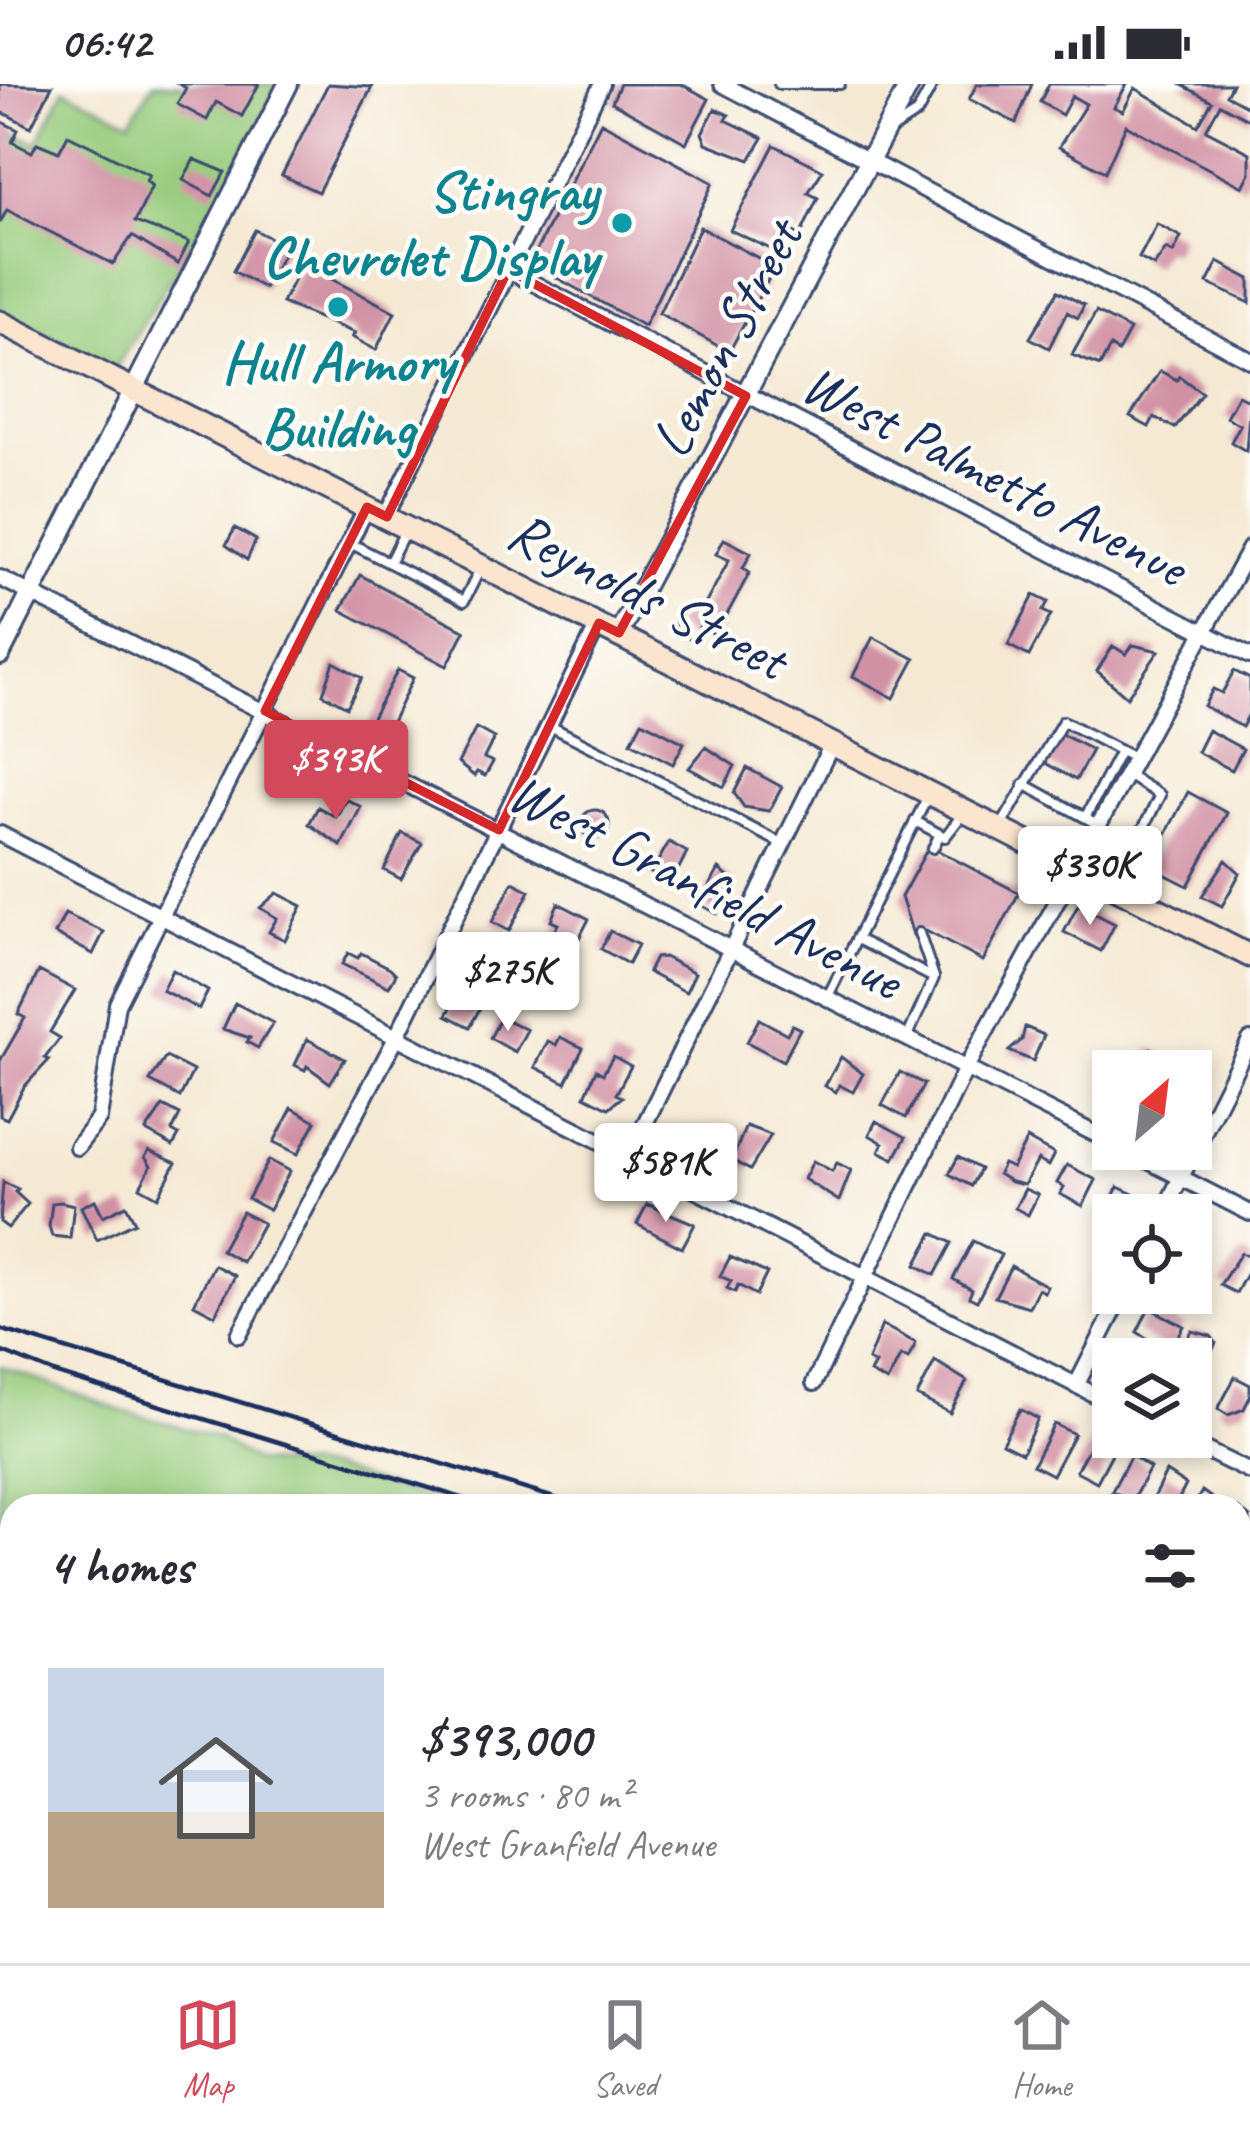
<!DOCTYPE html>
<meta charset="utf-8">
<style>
body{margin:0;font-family:Caveat,sans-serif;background:#f7f7f7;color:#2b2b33;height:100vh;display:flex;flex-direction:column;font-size:45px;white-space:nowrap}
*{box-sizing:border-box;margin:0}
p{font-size:39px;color:#7c7c81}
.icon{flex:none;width:66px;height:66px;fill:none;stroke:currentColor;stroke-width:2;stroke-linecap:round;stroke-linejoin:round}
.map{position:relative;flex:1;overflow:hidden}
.sheet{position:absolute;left:0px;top:1410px;width:1251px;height:471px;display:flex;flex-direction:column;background:#fff;border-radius:36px 36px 0 0;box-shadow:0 6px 18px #0003}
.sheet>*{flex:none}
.needle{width:78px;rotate:28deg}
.controls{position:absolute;left:1092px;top:966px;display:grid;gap:24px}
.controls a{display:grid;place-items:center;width:120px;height:120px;border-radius:0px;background:#fff;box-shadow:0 6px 18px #0003;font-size:60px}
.price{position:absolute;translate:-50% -102px;padding:0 27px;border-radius:12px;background:#fff;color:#222;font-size:39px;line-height:78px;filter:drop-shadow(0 3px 6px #0008)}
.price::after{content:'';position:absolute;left:50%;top:72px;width:36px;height:27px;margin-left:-18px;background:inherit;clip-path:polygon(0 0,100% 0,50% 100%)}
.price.active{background:#d1495b;color:#fff}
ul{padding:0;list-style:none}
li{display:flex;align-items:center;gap:36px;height:300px;padding:0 48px}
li+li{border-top:3px solid #e1e1e2}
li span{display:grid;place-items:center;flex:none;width:336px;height:240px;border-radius:0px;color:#555}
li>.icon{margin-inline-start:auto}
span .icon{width:144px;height:144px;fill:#fffc;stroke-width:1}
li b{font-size:51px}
h2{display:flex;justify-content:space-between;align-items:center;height:144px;padding:0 48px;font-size:51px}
.status{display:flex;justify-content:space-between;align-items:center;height:84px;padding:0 60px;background:#fff;direction:ltr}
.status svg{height:33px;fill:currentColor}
.tabs{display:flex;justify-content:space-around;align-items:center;height:168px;border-top:3px solid #e1e1e2;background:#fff;font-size:33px;color:#7c7c81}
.tabs a{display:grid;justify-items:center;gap:6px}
.tabs .active{color:#d1495b}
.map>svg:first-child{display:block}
.green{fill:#96cb7c;stroke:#587d6d;stroke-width:3}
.water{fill:#66bce3;stroke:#4076a0;stroke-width:3}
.building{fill:#d191a5}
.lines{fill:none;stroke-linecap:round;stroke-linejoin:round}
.service-casing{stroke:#3c4b70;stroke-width:14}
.minor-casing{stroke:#3c4b70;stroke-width:20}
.tertiary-casing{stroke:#3c4b70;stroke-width:24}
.secondary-casing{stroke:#3c4b70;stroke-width:27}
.service{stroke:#fff;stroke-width:8}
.minor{stroke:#fff;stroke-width:14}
.tertiary{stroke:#fff;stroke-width:18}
.secondary{stroke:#fce5cf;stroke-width:21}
.rail{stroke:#1b2f5e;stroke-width:4.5}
.marked{fill:none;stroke:#d62828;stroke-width:9;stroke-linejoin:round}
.culture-dot{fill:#0f9aa8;stroke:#fdfcf7;stroke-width:4.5}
.labels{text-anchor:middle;stroke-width:9;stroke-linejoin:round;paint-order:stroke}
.culture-label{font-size:57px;font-weight:bold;fill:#0d838f;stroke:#fdfcf7;text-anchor:end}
.street-label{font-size:57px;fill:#1b2f5e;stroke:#fdfcf7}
</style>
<div class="status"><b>06:42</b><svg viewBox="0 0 49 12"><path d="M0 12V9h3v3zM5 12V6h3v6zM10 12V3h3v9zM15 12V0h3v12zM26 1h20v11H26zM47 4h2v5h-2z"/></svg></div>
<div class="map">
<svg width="1250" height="1879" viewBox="0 0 1250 1879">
<rect width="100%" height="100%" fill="#fdfcf7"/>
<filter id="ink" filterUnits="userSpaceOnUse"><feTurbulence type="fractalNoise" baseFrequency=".00833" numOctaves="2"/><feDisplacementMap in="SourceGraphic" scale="24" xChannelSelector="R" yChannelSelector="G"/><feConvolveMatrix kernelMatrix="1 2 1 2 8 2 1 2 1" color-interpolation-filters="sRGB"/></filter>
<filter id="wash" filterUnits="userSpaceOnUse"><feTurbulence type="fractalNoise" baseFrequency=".004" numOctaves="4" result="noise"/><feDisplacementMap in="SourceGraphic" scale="48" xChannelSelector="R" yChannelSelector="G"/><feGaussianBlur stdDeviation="2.7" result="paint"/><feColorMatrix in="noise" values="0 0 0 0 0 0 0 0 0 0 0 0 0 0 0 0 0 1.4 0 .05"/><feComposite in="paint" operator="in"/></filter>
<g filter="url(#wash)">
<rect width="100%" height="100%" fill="#f5e9d4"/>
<path class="green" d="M153,0H278L226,104L115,285L0,227V44L37,59L64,5L130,37Z
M0,1282L122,1327L216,1353L255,1378L331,1385L452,1422H12V1483L0,1477Z
M12,1634V1869H172L167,1879H0V1637Z
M333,1869H1002L1013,1879H322Z"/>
<path class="water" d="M194,1869H333L322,1879H189Z"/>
<g id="blocks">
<path class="building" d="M0,0L52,2L31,43L0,27Z
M179,0H259L242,32L216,18L207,36L177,20L186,4Z
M328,0L372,3L318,108L282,91Z
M620,0H681L709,15L686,59L612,18Z
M977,0H1032L1016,39L969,15Z
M1049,0H1127L1114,23L1123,27L1135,4L1198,42L1212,17L1180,0H1232L1226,11L1250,24V36L1220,20L1206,46L1250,69V89L1243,103L1126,41L1105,88L1059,63L1086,20L1072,12L1062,31L1040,18Z
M715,25L729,31L726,36L763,54L750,76L706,59L702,49Z
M0,37L18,46L12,58L32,68L37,59L59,68L68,51L149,91L146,97L152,102L135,138L189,158L178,180L132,152L113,180L7,126L0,139Z
M601,38L713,99L644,242L530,179Z
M774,61L823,86L808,109L818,114L800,152L789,145L779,169L730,146Z
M194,75L225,88L212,112L183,96Z
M1157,140L1181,153L1173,169L1166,165L1154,182L1139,174Z
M700,143L775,183L729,268L659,229Z
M255,146L287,163L264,204L233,187Z
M1218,178L1250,195V219L1207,199Z
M302,180L395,228L376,266L352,253L355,249L282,219Z
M1058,207L1084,221L1078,234L1067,228L1049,264L1030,254Z
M1096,228L1130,246L1118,268L1110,263L1100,282L1072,271Z
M1160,287L1177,296L1179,292L1202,309L1175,344L1154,333L1149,343L1130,333Z
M1238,311L1250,317L1246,367L1231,358L1240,341L1226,333Z
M235,444L256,456L247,476L226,461Z
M724,455L751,469L743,484L750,488L716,551L700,542L692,557L673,541L689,521L701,528L729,476L716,470Z
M360,491L465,547L447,582L341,526Z
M1034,511L1048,518L1043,527L1051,531L1029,572L1008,561Z
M873,553L915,575L894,614L853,592Z
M1133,561L1159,567L1127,613L1097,587L1113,562L1126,570Z
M334,578L362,594L347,623L323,610Z
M398,586L413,594L385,653L367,643Z
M1234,587L1250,595V628L1242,643L1204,622L1213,605L1222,609Z
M642,637L684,659L673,680L631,658Z
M476,644L494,654L484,674L493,678L485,692L477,688L474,692L458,679Z
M1208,646L1243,665L1232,686L1197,668Z
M1059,649L1092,666L1076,696L1043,678Z
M706,663L735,682L724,703L689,684Z
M747,684L782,703L769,727L744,723L734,709Z
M1188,708L1227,729L1188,802L1149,782Z
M346,715L361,723L341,762L309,740L318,723L336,733Z
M581 740a14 14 0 1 1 28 0a14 14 0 1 1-28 0Z
M402,749L422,759L401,795L384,786Z
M669,758L687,768L671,800H663L651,789Z
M929,762L1019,809L983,877L926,847L913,851L901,813Z
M1226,776L1240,789L1222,822L1202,812Z
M719,785L735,799L717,830L699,820Z
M513,798L530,807L509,847L492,838Z
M277,809L302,822L285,856L269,848L277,834L260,824Z
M558,819L589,835L570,872L548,859L558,840L551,837Z
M1078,821L1115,840L1101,867L1064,848Z
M65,830L104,848L93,870L55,850Z
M610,847L638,861L628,880L601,865Z
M348,869L358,874L361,869L390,884L396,890L389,903L342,880Z
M664,873L695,889L686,908L648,888L655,874Z
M172,886L208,907L199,925L162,906Z
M39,887L75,906L50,948L60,954L45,974L49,976L24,1003L7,1035L0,1032V977L25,934L18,930Z
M468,892L477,897L473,904L487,911L470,943L447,931Z
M235,919L273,939L258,964L247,958L250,954L223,945Z
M501,933L527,946L515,968L490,954Z
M759,935L787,950L792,941L800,945L783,977L747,958Z
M1025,943L1044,951L1033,977L1009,967L1022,956Z
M560,953L583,964L566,999L535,983L548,957L556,961Z
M307,955L345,975L330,999L307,982L305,986L295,981Z
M1151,964L1194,987H1135Z
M613,972L631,982L616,1010L622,1013L609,1024L585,1012L596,986L603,990Z
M166,973L193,987L180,1013L150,997Z
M841,973L863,990L853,1008L839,1001L836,1008L825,1002Z
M900,988L924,1000L906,1034L882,1021Z
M163,1022L180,1031L172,1047L179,1051L173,1062L146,1047Z
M292,1024L316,1037L298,1070L274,1058Z
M876,1037L906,1053L894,1075L879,1067L883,1059L869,1051Z
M746,1042L771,1051L750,1086L732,1076Z
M1027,1055L1054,1070L1048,1082L1038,1076L1024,1101L1011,1098L998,1090L1003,1080L1012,1084Z
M149,1067L176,1079L158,1113L140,1103L151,1082L145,1073Z
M958,1073L980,1085L971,1102L949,1090Z
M269,1076L290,1087L269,1126L248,1115Z
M813,1077L832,1087L837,1079L851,1086L839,1117L804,1095Z
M1067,1081L1096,1096L1083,1122L1060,1110L1064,1103L1057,1099Z
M3,1098L18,1105L15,1108L28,1120L8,1144L0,1138Z
M1118,1103L1133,1110L1124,1131H1113V1145L1099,1138Z
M1025,1105L1038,1111L1028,1131L1015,1124Z
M95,1116L103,1132L126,1121L135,1138L97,1156L81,1123Z
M61,1118L74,1121L70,1154L52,1152L49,1142L52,1119Z
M647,1120L695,1140L682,1164L637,1140Z
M242,1128L263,1139L242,1178L221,1166Z
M1191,1129L1208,1143L1198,1162L1205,1165L1200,1174L1191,1170Z
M933,1149L952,1159L935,1191L916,1181Z
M973,1157L1001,1171L977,1217L969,1213L972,1206L953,1195Z
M1241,1169L1250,1173V1183L1236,1209L1220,1201Z
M730,1173L767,1189L756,1211L738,1201L735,1208L727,1204L731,1197L720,1192Z
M214,1181L235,1192L215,1231L194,1220Z
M1011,1182L1047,1202L1044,1208L1038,1205L1029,1223L995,1213Z
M1149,1224L1184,1242L1177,1255L1185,1259L1178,1273L1137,1248Z
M882,1241L916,1259L908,1275L901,1271L887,1298L870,1289L875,1280L868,1276Z
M1192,1247L1211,1252L1216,1259L1212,1267L1188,1254Z
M935,1277L967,1297L950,1329L917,1312Z
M1235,1293L1250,1301V1313L1244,1325L1228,1331L1218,1325Z
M1020,1325L1038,1335L1022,1369L1002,1359Z
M1054,1340L1074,1350L1052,1391L1033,1381Z
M1094,1354L1116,1362L1097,1398L1076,1387Z
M1131,1371L1150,1384L1132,1417L1112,1407Z
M1166,1388L1186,1401L1175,1422H1149Z
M1202,1407L1213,1415L1226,1422H1194Z
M1239,1425L1250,1434V1449L1239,1469Z"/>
</g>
</g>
<g filter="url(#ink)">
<use href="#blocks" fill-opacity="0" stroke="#3c4b70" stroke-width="3"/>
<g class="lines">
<defs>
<path id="service" d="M779,0H840
M889,47L917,29L933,0
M350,459L464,517L481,483
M389,479L404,449
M550,642L783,760
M1127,691L1160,711L1130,771
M1024,700L1097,740
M1086,732L1120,667
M915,737L945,753L962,731
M1001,742L1063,637L1134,674
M933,764L940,750
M919,849L934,893
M857,855L934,894L907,954
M827,914L927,714
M1239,1819L1250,1823"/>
<path id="minor" d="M722,0L1250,276
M508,186L1250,572
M386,432L602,0
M0,494L1113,1059
M0,750L1113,1320
M77,1063L99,1034L117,920L367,423
M1125,1065L1250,1129
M629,1072L833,658
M1162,1131L1250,956
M239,1251L396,954L599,539
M814,1299L966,984L1250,464
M1076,1302L1123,1209
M1179,1353L1250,1388"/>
<path id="tertiary" d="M619,549L910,0
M0,571L288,0"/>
<path id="secondary" d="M0,238L1250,872"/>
</defs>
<use href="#service" class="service-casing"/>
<use href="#minor" class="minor-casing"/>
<use href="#tertiary" class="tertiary-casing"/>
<use href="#secondary" class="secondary-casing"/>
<use href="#service" class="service"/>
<use href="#minor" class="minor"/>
<use href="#tertiary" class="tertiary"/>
<use href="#secondary" class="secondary"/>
<path class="rail" d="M0,1245L581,1422
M0,1267L57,1290L488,1422
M1239,1622L1250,1625
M1011,1869L1024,1879"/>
</g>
</g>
<path class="marked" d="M508,186L746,312L619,549L599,539L499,746L265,627L367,423L387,433Z"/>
<g class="culture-dot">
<circle cx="622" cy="139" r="12"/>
<circle cx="338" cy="223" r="12"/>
</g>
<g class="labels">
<g class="culture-label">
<text x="598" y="126">Stingray<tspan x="598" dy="66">Chevrolet Display</tspan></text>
<text x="338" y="297" text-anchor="middle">Hull Armory<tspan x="338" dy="66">Building</tspan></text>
</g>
<g class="street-label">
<text transform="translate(725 254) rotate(-62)" y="20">Lemon Street</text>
<text transform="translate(995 390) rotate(27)" y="20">West Palmetto Avenue</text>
<text transform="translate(648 510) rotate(27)" y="20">Reynolds Street</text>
<text transform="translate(706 801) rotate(27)" y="20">West Granfield Avenue</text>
</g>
</g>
</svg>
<div class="controls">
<a><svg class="needle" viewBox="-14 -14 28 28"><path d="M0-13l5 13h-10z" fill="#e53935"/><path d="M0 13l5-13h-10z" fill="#7c7c81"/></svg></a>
<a><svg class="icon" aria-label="locate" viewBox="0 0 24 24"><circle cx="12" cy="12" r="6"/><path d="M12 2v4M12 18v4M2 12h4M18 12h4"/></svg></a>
<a><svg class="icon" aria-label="layers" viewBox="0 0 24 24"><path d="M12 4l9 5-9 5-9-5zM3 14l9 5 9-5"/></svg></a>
</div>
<b class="price active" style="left:336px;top:738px">$393K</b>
<b class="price" style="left:1090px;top:844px">$330K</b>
<b class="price" style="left:508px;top:950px">$275K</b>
<b class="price" style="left:666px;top:1141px">$581K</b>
<section class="sheet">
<h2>4 homes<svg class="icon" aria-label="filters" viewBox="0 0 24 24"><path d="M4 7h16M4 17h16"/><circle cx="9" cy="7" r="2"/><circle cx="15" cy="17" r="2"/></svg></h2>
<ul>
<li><span style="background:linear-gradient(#c9d6e8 60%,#b9a48a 0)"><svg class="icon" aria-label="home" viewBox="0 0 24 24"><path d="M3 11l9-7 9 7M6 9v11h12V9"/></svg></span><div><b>$393,000</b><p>3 rooms · 80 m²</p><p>West Granfield Avenue</p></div></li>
</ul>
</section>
</div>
<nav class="tabs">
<a class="active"><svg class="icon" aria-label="map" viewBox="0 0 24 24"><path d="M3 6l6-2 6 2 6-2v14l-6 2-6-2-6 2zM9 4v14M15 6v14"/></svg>Map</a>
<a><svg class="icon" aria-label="saved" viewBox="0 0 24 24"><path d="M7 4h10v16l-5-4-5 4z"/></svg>Saved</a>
<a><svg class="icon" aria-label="home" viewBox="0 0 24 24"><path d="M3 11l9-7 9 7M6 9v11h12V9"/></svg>Home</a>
</nav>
